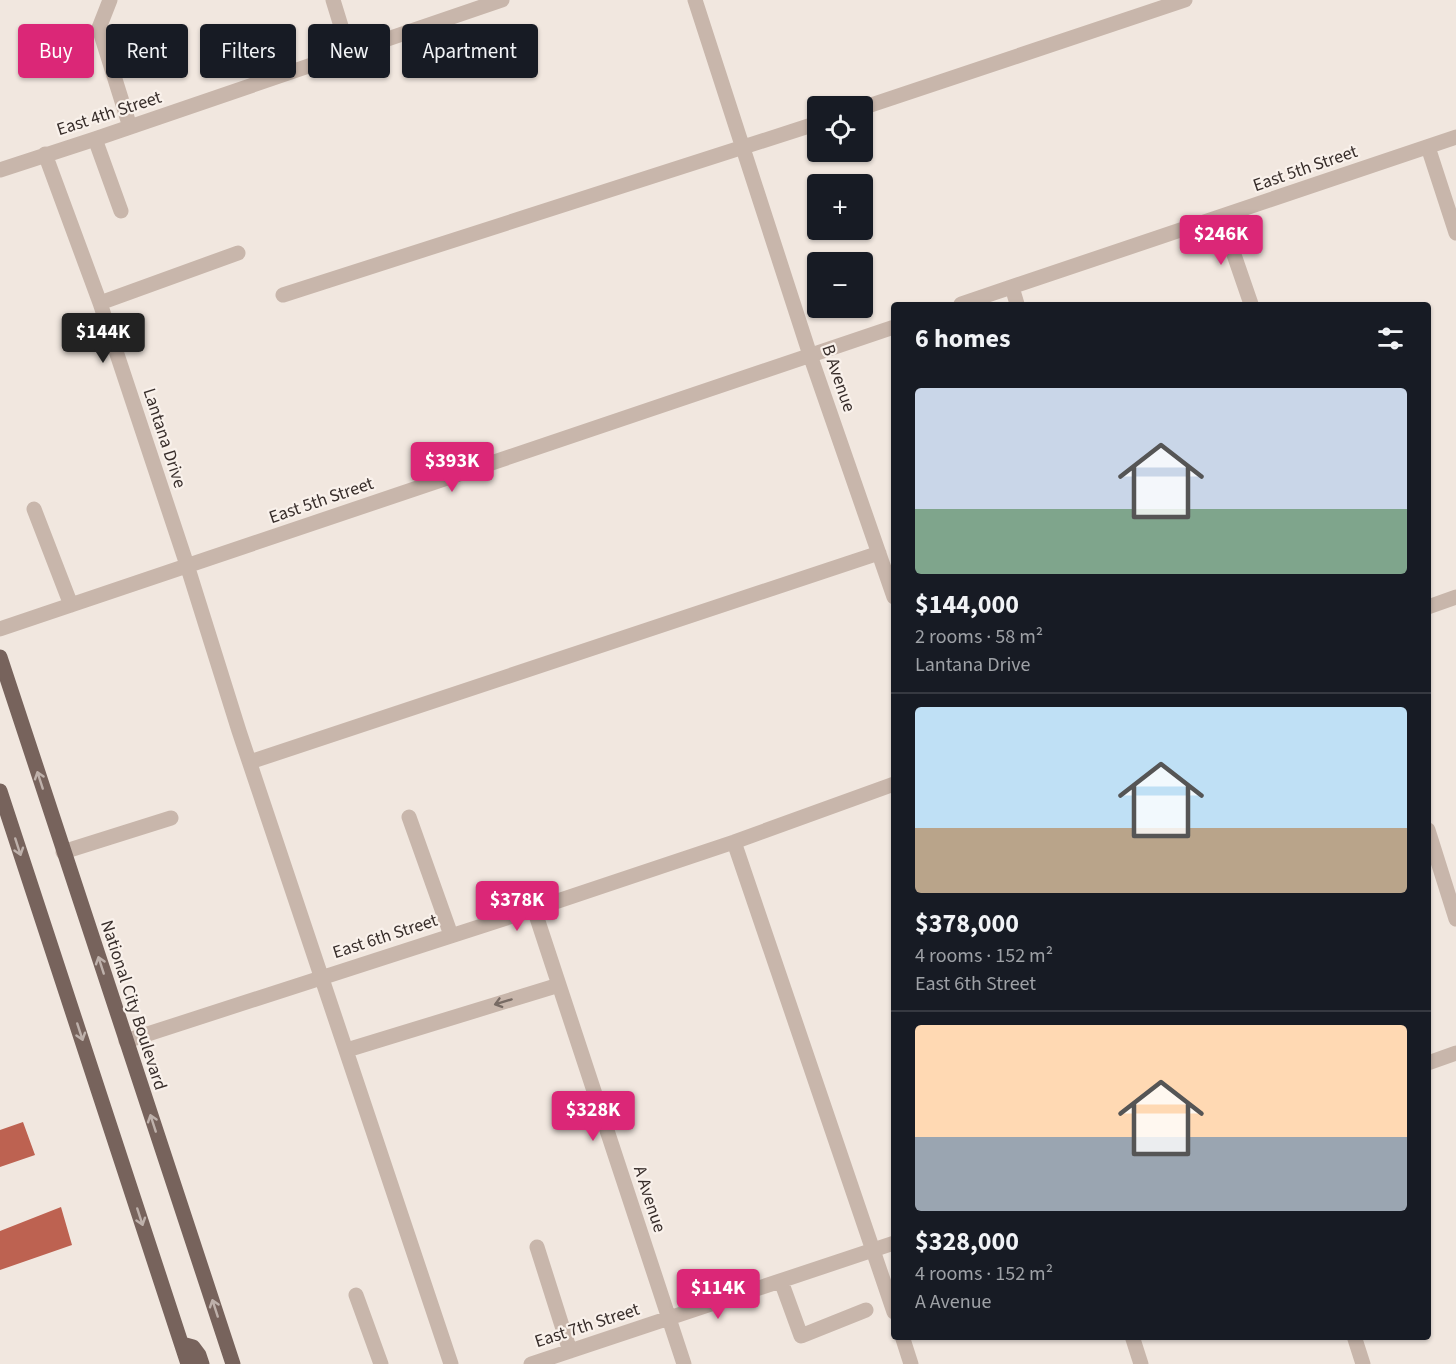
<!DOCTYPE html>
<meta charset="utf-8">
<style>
body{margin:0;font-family:"Source Sans 3",sans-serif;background:#242831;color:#f1f3f6;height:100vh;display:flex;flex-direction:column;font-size:22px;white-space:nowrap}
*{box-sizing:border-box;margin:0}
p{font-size:20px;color:#9ea1a6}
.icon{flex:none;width:33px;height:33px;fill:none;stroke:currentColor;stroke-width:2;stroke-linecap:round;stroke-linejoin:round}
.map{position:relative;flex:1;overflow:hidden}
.details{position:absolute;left:891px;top:302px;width:540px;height:1038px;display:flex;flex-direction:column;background:#171b24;border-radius:6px;box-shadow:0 2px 4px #0004}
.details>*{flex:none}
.banner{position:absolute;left:18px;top:24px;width:570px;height:54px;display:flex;gap:12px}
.buttons{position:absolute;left:807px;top:96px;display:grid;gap:12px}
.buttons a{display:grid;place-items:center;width:66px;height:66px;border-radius:6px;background:#171b24;box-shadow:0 2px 4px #0004;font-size:30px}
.price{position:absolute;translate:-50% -51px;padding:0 14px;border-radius:6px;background:#db2777;color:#fff;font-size:20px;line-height:39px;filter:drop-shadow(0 2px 3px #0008)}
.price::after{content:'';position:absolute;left:50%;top:36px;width:18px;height:14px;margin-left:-9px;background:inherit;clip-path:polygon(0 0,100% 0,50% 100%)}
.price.active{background:#222;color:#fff}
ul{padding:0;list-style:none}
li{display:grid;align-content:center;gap:12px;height:318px;padding:0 24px}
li+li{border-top:2px solid #363941}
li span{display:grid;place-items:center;height:186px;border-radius:6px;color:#555}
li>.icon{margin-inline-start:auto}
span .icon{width:108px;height:108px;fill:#fffc;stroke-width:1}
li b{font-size:26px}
h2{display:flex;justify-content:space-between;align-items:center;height:72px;padding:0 24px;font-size:26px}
.tag{padding:0 21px;border-radius:6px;background:#171b24;box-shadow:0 2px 4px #0004;font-size:21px;line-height:54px}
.tag.active{background:#db2777;color:#fff}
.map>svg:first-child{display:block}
.building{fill:#bd6251}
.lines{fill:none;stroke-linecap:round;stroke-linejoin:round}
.minor{stroke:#c8b6ab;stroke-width:15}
.major{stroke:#77635c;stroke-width:15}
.oneway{stroke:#beb1ab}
.oneway2{stroke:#786b64}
.labels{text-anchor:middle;stroke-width:4.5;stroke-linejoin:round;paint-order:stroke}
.street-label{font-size:18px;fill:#372d2a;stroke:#f9f1eb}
</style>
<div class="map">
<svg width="1456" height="1364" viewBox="0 0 1456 1364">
<rect width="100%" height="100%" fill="#f1e7df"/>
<path class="building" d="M23,1122L35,1155L0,1167V1130Z
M61,1207L72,1245L0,1270V1231Z"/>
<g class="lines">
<path class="minor" d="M110,0L99,28L130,127
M333,0L349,52
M695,0L810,355L894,597
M862,108L1185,0
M95,139L121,211
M1428,147L1456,233
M45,154L100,303L187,565L239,731L451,1364
M0,170L95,139L502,0
M1221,217L1251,304
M1012,287L1017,304
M283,295L818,123
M100,303L238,253
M961,304L1456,137
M34,509L71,605
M1428,607L1456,597
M0,629L894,327
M250,762L879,553
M409,817L451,935
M1428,830L1456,919
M734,842L894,1312
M63,852L171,818
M534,909L684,1364
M126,1041L534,909L734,842L894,784
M347,1050L559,985
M1428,1063L1456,1053
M537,1247L570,1351
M781,1281L801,1336L866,1310
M356,1295L381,1364
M902,1336L911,1364
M1132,1336L1141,1364
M1354,1336L1363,1364
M531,1364L894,1243"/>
<path class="major" d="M0,657L233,1364
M0,791L188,1364
M182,1344L193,1347L199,1355L202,1364"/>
</g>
<defs><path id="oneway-shaft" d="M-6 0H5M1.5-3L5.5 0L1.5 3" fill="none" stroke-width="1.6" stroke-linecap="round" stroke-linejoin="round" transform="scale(1.5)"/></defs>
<g class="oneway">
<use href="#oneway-shaft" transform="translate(40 780) rotate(-108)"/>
<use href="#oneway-shaft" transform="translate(18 847) rotate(72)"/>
<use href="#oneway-shaft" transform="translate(101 965) rotate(-108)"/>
<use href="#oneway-shaft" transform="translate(80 1032) rotate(72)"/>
<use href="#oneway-shaft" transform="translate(153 1123) rotate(-108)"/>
<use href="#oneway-shaft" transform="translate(140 1217) rotate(72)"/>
<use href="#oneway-shaft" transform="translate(215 1308) rotate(-108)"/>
</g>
<use class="oneway2" href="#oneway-shaft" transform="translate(503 1002) rotate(163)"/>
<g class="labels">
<g class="street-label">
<text transform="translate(109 113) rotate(-18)" y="6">East 4th Street</text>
<text transform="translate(1305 168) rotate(-19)" y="6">East 5th Street</text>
<text transform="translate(839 378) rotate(71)" y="6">B Avenue</text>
<text transform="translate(165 438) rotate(72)" y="6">Lantana Drive</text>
<text transform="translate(321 500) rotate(-19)" y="6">East 5th Street</text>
<text transform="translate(385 936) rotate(-18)" y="6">East 6th Street</text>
<text transform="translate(134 1005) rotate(72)" y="6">National City Boulevard</text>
<text transform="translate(650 1199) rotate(72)" y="6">A Avenue</text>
<text transform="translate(587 1325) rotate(-18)" y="6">East 7th Street</text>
</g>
</g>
</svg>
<div class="buttons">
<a><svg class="icon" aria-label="locate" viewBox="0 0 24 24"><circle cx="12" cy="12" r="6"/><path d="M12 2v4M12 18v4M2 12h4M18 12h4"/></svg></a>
<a>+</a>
<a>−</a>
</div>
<b class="price" style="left:1221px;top:266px">$246K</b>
<b class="price active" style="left:103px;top:364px">$144K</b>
<b class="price" style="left:452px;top:493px">$393K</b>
<b class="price" style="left:517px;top:932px">$378K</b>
<b class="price" style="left:593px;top:1142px">$328K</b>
<b class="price" style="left:718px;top:1320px">$114K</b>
<div class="banner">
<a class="tag active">Buy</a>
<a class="tag">Rent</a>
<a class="tag">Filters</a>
<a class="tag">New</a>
<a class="tag">Apartment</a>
</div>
<section class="details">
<h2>6 homes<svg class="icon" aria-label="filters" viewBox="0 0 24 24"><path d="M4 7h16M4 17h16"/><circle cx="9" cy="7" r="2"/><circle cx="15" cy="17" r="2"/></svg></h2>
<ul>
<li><span style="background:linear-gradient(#c9d6e8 65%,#7fa58c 0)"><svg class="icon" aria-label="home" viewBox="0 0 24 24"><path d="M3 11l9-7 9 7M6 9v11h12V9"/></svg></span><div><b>$144,000</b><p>2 rooms · 58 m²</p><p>Lantana Drive</p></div></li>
<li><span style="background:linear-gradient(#bfe0f5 65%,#b9a48a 0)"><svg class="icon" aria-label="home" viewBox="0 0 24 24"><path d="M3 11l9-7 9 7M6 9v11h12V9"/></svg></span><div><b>$378,000</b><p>4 rooms · 152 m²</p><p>East 6th Street</p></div></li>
<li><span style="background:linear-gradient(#ffd9b3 60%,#9aa5b1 0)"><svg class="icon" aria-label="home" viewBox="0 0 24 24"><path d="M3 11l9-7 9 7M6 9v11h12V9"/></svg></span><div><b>$328,000</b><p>4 rooms · 152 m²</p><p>A Avenue</p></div></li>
</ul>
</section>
</div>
